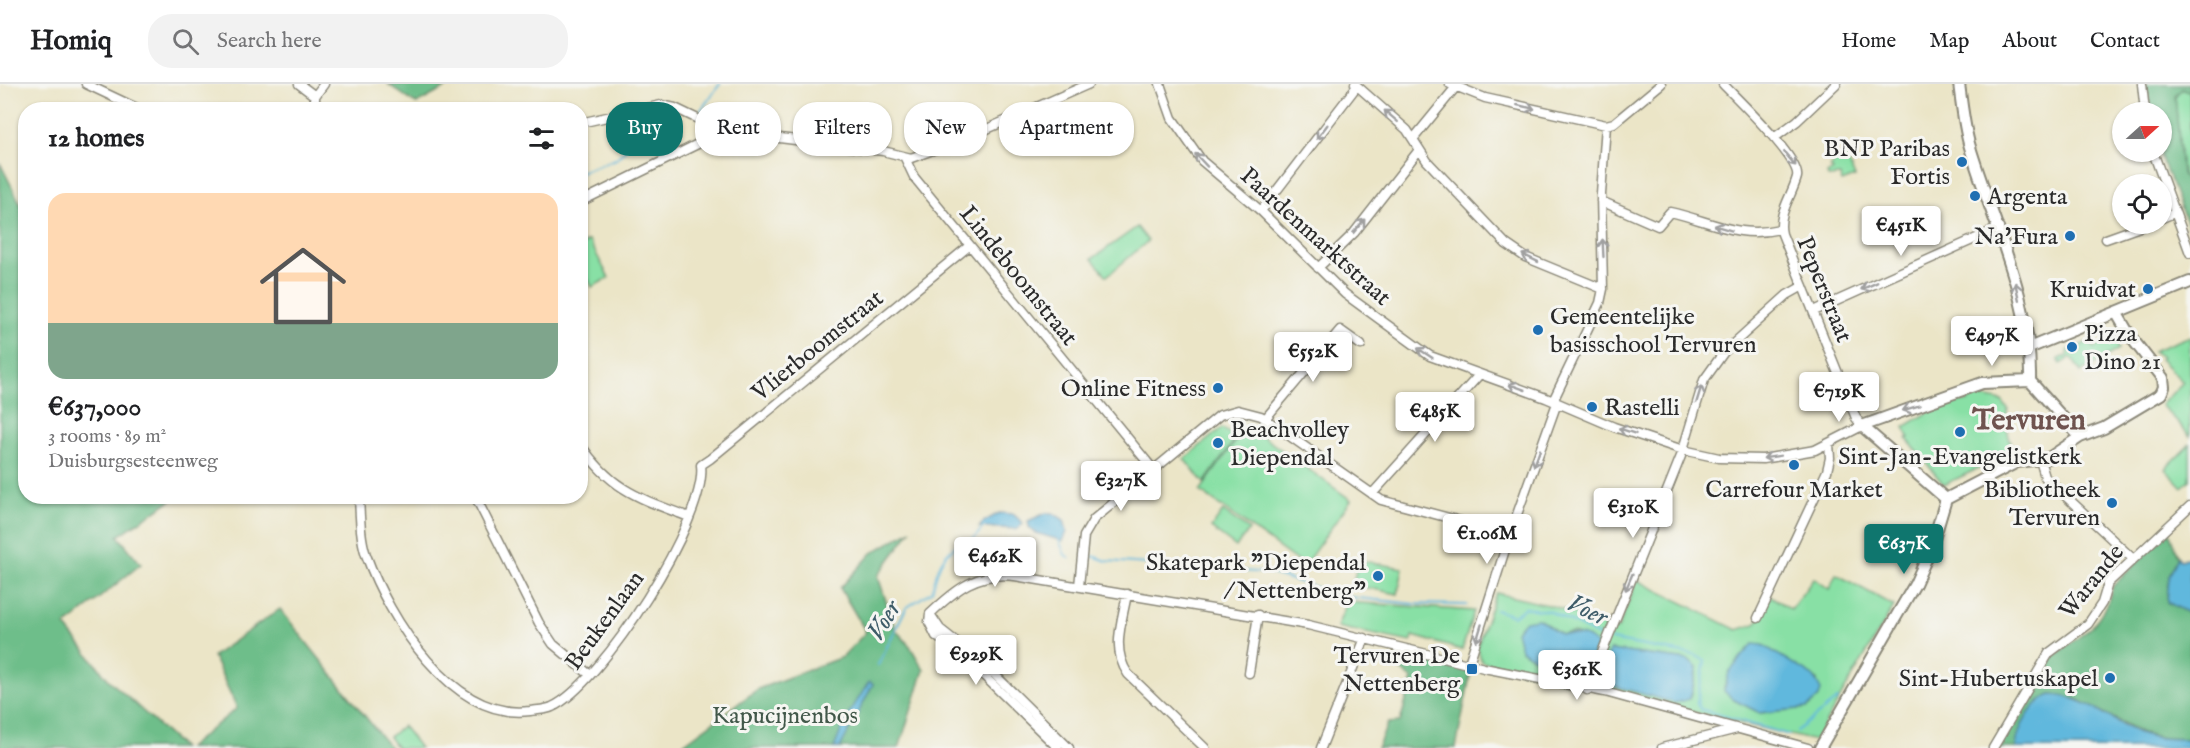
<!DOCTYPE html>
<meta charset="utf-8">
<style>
body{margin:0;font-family:"IM FELL English",serif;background:#f2f2f2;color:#202124;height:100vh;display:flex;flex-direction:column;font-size:22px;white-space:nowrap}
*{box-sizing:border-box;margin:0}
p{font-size:20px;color:#757577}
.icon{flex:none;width:33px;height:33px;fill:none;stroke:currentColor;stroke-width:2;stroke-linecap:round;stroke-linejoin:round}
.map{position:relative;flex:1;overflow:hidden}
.panel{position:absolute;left:18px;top:18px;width:570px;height:402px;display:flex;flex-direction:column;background:#fff;border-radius:24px;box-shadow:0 2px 4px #0004}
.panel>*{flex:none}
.top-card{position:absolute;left:606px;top:18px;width:570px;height:54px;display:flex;gap:12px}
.needle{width:39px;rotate:69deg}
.controls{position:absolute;left:2112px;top:18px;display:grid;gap:12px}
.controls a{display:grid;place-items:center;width:60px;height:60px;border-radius:50%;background:#fff;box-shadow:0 2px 4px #0004;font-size:30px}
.price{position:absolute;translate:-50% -51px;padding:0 14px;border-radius:6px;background:#fff;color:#222;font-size:20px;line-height:39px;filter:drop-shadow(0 2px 3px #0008)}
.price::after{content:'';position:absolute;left:50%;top:36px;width:18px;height:14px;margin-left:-9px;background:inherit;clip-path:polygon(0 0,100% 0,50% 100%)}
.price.selected{background:#0f766e;color:#fff}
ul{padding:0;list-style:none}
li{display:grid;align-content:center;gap:12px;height:318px;padding:0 30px}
li span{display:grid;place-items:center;height:186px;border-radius:18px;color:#555}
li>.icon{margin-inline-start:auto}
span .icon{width:108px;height:108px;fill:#fffc;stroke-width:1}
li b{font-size:26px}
h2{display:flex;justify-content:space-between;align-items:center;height:72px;padding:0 30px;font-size:26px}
.chip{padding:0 21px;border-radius:24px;background:#fff;box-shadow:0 2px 4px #0004;font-size:21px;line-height:54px}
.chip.selected{background:#0f766e;color:#fff}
header{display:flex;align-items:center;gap:36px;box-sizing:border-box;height:84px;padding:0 30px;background:#fff;border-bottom:2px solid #e0e0e0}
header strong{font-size:28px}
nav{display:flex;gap:33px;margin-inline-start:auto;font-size:21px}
.search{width:420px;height:54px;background:#f2f2f2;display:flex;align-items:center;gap:15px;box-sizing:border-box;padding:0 21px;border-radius:24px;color:#757577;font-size:22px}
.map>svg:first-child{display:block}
.green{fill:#88e0a5;stroke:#5a8668;stroke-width:1.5;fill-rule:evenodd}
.forest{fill:#6ebe8a;stroke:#4c745a;stroke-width:1.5}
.water{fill:#60b8dd;stroke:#467284;stroke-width:1.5}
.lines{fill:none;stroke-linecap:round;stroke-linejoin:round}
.stream{stroke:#60b8dd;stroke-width:2}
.minor-casing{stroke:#8b8879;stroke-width:11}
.tertiary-casing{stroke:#8b8879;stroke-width:14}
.minor{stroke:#fff;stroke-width:8}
.tertiary{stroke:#fff;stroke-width:10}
.oneway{stroke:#a0a0a0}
.poi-dot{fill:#1f6fb2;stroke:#f6f6f2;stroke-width:2}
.labels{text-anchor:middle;stroke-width:6;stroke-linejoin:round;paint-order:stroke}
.poi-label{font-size:24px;fill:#2b2b2b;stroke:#f6f6f2;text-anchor:end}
.street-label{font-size:24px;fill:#2b2b2b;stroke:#f6f6f2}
.park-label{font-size:24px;fill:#42584a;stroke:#f6f6f2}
.water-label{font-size:26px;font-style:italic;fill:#3e5c69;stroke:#f6f6f2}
.district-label{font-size:30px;font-weight:bold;fill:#6f534f;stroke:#f6f6f2}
</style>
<header>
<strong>Homiq</strong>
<div class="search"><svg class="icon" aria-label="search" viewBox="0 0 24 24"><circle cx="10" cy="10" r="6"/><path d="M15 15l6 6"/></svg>Search here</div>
<nav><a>Home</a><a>Map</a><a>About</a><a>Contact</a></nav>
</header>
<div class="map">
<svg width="2190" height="664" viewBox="0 0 2190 664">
<rect width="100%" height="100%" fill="#f6f6f2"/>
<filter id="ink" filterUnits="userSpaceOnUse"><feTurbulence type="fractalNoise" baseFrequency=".0167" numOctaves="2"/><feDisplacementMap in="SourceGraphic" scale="12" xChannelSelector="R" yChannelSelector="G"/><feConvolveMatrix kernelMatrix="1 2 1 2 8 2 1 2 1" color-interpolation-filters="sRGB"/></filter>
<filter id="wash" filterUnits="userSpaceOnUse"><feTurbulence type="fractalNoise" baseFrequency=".008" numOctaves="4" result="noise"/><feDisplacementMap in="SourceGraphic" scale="24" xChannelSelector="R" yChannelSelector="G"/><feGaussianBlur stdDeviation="1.35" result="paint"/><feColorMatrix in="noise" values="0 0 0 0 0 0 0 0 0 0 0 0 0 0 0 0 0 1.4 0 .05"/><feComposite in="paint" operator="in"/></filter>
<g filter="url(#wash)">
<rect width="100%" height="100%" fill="#ebe5c7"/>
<path class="green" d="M2182,4L2190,8V102L2182,90L2175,12Z
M1845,69L1855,93L1842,98L1840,92L1828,93L1827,90L1833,86L1830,82Z
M1137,143L1148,157L1107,192L1092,175Z
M589,156L609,194L592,203L581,181V161Z
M2190,252V352L2161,321L2183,298L2160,275L2162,273L2153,267Z
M2116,254L2119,265L2081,288L2071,273L2061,280L2058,275L2068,271L2067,267L2090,257L2094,264Z
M1979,312L2002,317L2008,325C2003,342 2009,351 2014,367L1944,401L1907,355L1909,353L1904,343L1939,322L1969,317L1968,313Z
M1247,341L1351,416L1304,482L1200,407Z
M1222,344L1236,354L1204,399L1184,375Z
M2190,360V396L2182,403L2165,385Z
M1223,427L1249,446L1236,463L1211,444Z
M1358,476L1403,484L1398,510L1353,501Z
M1836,490L1894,522L1815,657L1482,578L1477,563L1496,509L1556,523L1618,545L1637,496L1737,546L1756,540L1769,511L1791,525L1814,494L1829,505ZM1538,535L1561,550L1574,549L1589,554L1587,589C1570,603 1537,575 1521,566ZM1763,561L1817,596L1819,613L1807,624L1760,629L1734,616L1724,604C1730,586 1743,580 1748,565ZM1610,566L1688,576L1697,584L1691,613L1675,619L1600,598L1597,591Z
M1347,518L1474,527L1462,566L1413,552L1411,558L1337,543Z
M403,642L420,664H397L389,653Z"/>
<path class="forest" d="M388,0H453L416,20Z
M2146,0H2190V51V8L2182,4L2175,12L2182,90L2190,102V148L2159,68H2162V28H2151Z
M0,79L25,129L26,412L176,413L118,452L141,480L65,542L109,596L183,664H0Z
M911,446L878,492L895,545L910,562L924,586L899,664H678L758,605L842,573L866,548L840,504L872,469Z
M2169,447L2178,473L2169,492L2167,518L2190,530V655L2164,654L2142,649L2077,615L2051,611L2038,618L2016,664H1999L2053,573L2092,543L2107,521L2113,502Z
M280,525L380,651L391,664H188L237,624L213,572Z
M1400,569L1471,587L1456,664H1377L1388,639L1400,638L1412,595L1397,583Z"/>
<path class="water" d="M999,429L1013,430L1023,439L1018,445L979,443L983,438Z
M1046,429H1053L1064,436L1067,448L1063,457L1036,449L1029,443L1028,437Z
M2178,473L2180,476L2190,473V530L2167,518L2169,492Z
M1538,535C1545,538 1555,548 1562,550C1578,552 1584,548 1597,561L1584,592C1569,599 1536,574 1521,566L1516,547L1525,537Z
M1753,560L1763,561L1813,592L1821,606L1819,613L1807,624L1760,629L1734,616L1724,607L1729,588Z
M1610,566L1688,576L1697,584L1690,615L1675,619L1600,598L1597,591Z
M869,598L873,600L840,664H834L846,634Z
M2051,611C2086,612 2109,636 2139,649C2155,655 2174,655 2190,655V664H2016C2017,645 2032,617 2051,611Z"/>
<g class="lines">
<path class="stream" d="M689,25L698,30L720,0
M580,88L616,75L642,49L674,30
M1059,456L1065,471L1070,474
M968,457L974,455L983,443
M1089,475L1093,472L1107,477L1269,489L1341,511
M1349,513L1414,520L1467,521
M1496,526L1514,532L1524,524L1549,527L1605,555
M1611,556L1695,571L1705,577L1697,619L1700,625L1789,651
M878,581L906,524L932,507C937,486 941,468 962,459
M1797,647L1838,615"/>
</g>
</g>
<g filter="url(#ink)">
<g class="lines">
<defs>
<path id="minor" d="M86,0L141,26
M299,0L315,12V26
M1160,0L1172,34L1202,77L1261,127L1345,210L1430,272L1546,314L1614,343L1683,366L1719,374L1763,375L1815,366L1862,342L1856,334L1782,150C1777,130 1792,112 1797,93C1801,75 1737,15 1723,0
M1355,0L1407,46L1427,77L1506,160L1525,173L1603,205
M1450,0L1485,14L1606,41L1614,39L1661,0
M2142,0L2145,28
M315,12L324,0
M580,39L661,21L675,24L708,40L718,50
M1414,54L1455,4
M1774,54L1797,37L1836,0
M2153,68L2190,169
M905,74L914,93L1153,385
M1601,117L1658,142L1670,128C1711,137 1737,155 1780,145
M580,118L718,50H748L883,67L911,74L971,52L1089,0
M1261,127L1357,2
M2162,134L2174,129
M2106,155L2148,140
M1318,184L1354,149L1419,66
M1814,227L1999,144
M1553,317L1600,219L1603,205L1601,110L1606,41
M1265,335L1340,246L1361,261
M580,360C612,407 639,414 689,433
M2040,376L2045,393L2132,474
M1372,410L1479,291
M359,412C360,432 360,453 366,471C389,534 452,637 530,627C536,626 546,626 552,623C601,601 708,434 701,381L710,375L969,162
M475,412L539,539L553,560L590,591
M1079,502L1084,452L1094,435L1220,331L1238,326L1261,332L1381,416L1510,450
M1127,510C1122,538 1111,565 1128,590L1205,664
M930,530C956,505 978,487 1015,492L1308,541L1484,584L1605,608L1808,664
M930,530L940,545L983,579L1069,664
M930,530L929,538L936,552L976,584L1058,664
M1758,534L1827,387L1830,374L1829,360
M1469,579L1510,450L1557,319
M1249,589L1258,531
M1587,606L1681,372L1704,296L1724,268L1787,211L1803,202
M1321,664L1365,554
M1662,664L1737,645
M1993,664L2049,569L2088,540L2102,519L2108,499L2190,422"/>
<path id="tertiary" d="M1959,0C1962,21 1964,43 1970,63C1993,140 2032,215 2030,297
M2029,264L2190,198
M2030,297L2080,353
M1946,415L2017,378L2049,374L2080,353L2104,344L2161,310L2164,303L2163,294L2130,252L2116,228
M1946,415L1862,342L1982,299L2030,297
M1820,664L1915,500L1932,462L1946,415"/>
</defs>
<use href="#minor" class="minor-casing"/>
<use href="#tertiary" class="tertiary-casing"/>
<use href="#minor" class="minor"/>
<use href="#tertiary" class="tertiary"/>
</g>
<defs><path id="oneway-shaft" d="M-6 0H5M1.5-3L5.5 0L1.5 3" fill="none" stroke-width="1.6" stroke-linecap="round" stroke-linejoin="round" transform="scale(1.5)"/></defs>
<g class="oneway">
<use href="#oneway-shaft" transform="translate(1526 23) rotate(13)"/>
<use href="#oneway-shaft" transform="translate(1391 32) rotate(-139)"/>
<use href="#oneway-shaft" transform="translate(1322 48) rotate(127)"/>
<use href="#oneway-shaft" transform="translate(1790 75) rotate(50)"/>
<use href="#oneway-shaft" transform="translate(1201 76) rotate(-133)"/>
<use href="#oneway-shaft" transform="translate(1359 142) rotate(-50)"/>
<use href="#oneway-shaft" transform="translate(1723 144) rotate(-163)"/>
<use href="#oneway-shaft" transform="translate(1603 164) rotate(-93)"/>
<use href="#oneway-shaft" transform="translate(1530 174) rotate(-154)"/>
<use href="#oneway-shaft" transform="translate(1869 202) rotate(156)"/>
<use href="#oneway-shaft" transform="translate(2017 207) rotate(-102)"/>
<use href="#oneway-shaft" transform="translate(1425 269) rotate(-147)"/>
<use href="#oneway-shaft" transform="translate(1517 303) rotate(-160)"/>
<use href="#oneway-shaft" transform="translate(1699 310) rotate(-73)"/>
<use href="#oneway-shaft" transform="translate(1911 324) rotate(163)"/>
<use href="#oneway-shaft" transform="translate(1627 347) rotate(-161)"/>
<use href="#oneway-shaft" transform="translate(1772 373) rotate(171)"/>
<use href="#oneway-shaft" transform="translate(1537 374) rotate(110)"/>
<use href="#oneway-shaft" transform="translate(1629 498) rotate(113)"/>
<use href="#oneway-shaft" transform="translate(1479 549) rotate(107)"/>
</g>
</g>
<g class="poi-dot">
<circle cx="1962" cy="78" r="6"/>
<circle cx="1975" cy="112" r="6"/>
<circle cx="2070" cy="152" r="6"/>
<circle cx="2148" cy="205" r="6"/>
<circle cx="1538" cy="246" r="6"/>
<circle cx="2072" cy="263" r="6"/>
<circle cx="1218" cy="304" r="6"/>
<circle cx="1592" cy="323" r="6"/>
<circle cx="1960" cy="348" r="6"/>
<circle cx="1218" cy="359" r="6"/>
<circle cx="1794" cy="381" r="6"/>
<circle cx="2112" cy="419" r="6"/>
<circle cx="1378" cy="492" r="6"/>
<rect x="1466" y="579" width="12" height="12" rx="3"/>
<circle cx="2110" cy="594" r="6"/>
</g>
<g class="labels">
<g class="poi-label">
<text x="1950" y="72">BNP Paribas<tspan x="1950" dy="28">Fortis</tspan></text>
<text x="1987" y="120" text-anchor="start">Argenta</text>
<text x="2058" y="160">Na'Fura</text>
<text x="2136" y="213">Kruidvat</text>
<text x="1550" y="240" text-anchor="start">Gemeentelijke<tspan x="1550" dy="28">basisschool Tervuren</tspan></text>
<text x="2084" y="257" text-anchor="start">Pizza<tspan x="2084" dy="28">Dino 21</tspan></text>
<text x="1206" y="312">Online Fitness</text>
<text x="1604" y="331" text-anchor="start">Rastelli</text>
<text x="1230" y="353" text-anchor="start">Beachvolley<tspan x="1230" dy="28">Diependal</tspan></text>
<text x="1960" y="380" text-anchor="middle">Sint-Jan-Evangelistkerk</text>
<text x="1794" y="413" text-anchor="middle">Carrefour Market</text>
<text x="2100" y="413">Bibliotheek<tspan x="2100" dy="28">Tervuren</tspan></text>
<text x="1366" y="486">Skatepark "Diependal<tspan x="1366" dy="28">/ Nettenberg"</tspan></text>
<text x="1460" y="579">Tervuren De<tspan x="1460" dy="28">Nettenberg</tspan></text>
<text x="2098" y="602">Sint-Hubertuskapel</text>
</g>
<g class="street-label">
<text transform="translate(1316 152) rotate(42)" y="8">Paardenmarktstraat</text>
<text transform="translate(1019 191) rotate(51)" y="8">Lindeboomstraat</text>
<text transform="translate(1825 205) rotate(68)" y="8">Peperstraat</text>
<text transform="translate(817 261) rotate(-39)" y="8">Vlierboomstraat</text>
<text transform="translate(2091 497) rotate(-51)" y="8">Warande</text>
<text transform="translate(604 536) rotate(-54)" y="8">Beukenlaan</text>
</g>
<g class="park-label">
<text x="785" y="639">Kapucijnenbos</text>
</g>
<g class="water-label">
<text transform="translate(1588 525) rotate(25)" y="9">Voer</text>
<text transform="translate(883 536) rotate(-59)" y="9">Voer</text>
</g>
<g class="district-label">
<text x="2029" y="345">Tervuren</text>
</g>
</g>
</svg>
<div class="controls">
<a><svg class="needle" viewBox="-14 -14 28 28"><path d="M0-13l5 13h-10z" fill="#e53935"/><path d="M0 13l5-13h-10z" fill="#757577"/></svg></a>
<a><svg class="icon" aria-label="locate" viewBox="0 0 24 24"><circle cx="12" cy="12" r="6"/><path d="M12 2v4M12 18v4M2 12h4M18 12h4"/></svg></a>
</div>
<b class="price" style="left:1901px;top:173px">€451K</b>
<b class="price" style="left:1992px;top:283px">€497K</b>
<b class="price" style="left:1313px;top:299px">€552K</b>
<b class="price" style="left:1839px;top:339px">€719K</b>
<b class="price" style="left:1435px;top:359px">€485K</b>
<b class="price" style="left:1121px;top:428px">€327K</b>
<b class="price" style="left:1633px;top:455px">€310K</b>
<b class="price" style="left:1487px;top:481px">€1.06M</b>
<b class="price selected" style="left:1904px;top:491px">€637K</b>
<b class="price" style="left:995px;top:504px">€462K</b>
<b class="price" style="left:976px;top:602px">€929K</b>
<b class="price" style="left:1577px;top:617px">€361K</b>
<div class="top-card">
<a class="chip selected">Buy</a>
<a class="chip">Rent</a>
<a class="chip">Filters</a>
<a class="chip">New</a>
<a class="chip">Apartment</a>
</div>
<section class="panel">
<h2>12 homes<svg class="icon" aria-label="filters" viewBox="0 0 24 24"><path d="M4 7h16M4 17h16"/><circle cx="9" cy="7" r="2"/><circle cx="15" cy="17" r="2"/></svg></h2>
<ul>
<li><span style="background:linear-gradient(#ffd9b3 70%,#7fa58c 0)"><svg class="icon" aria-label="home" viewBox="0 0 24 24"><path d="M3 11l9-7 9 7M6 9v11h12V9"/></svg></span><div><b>€637,000</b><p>3 rooms · 89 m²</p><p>Duisburgsesteenweg</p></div></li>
</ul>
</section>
</div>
